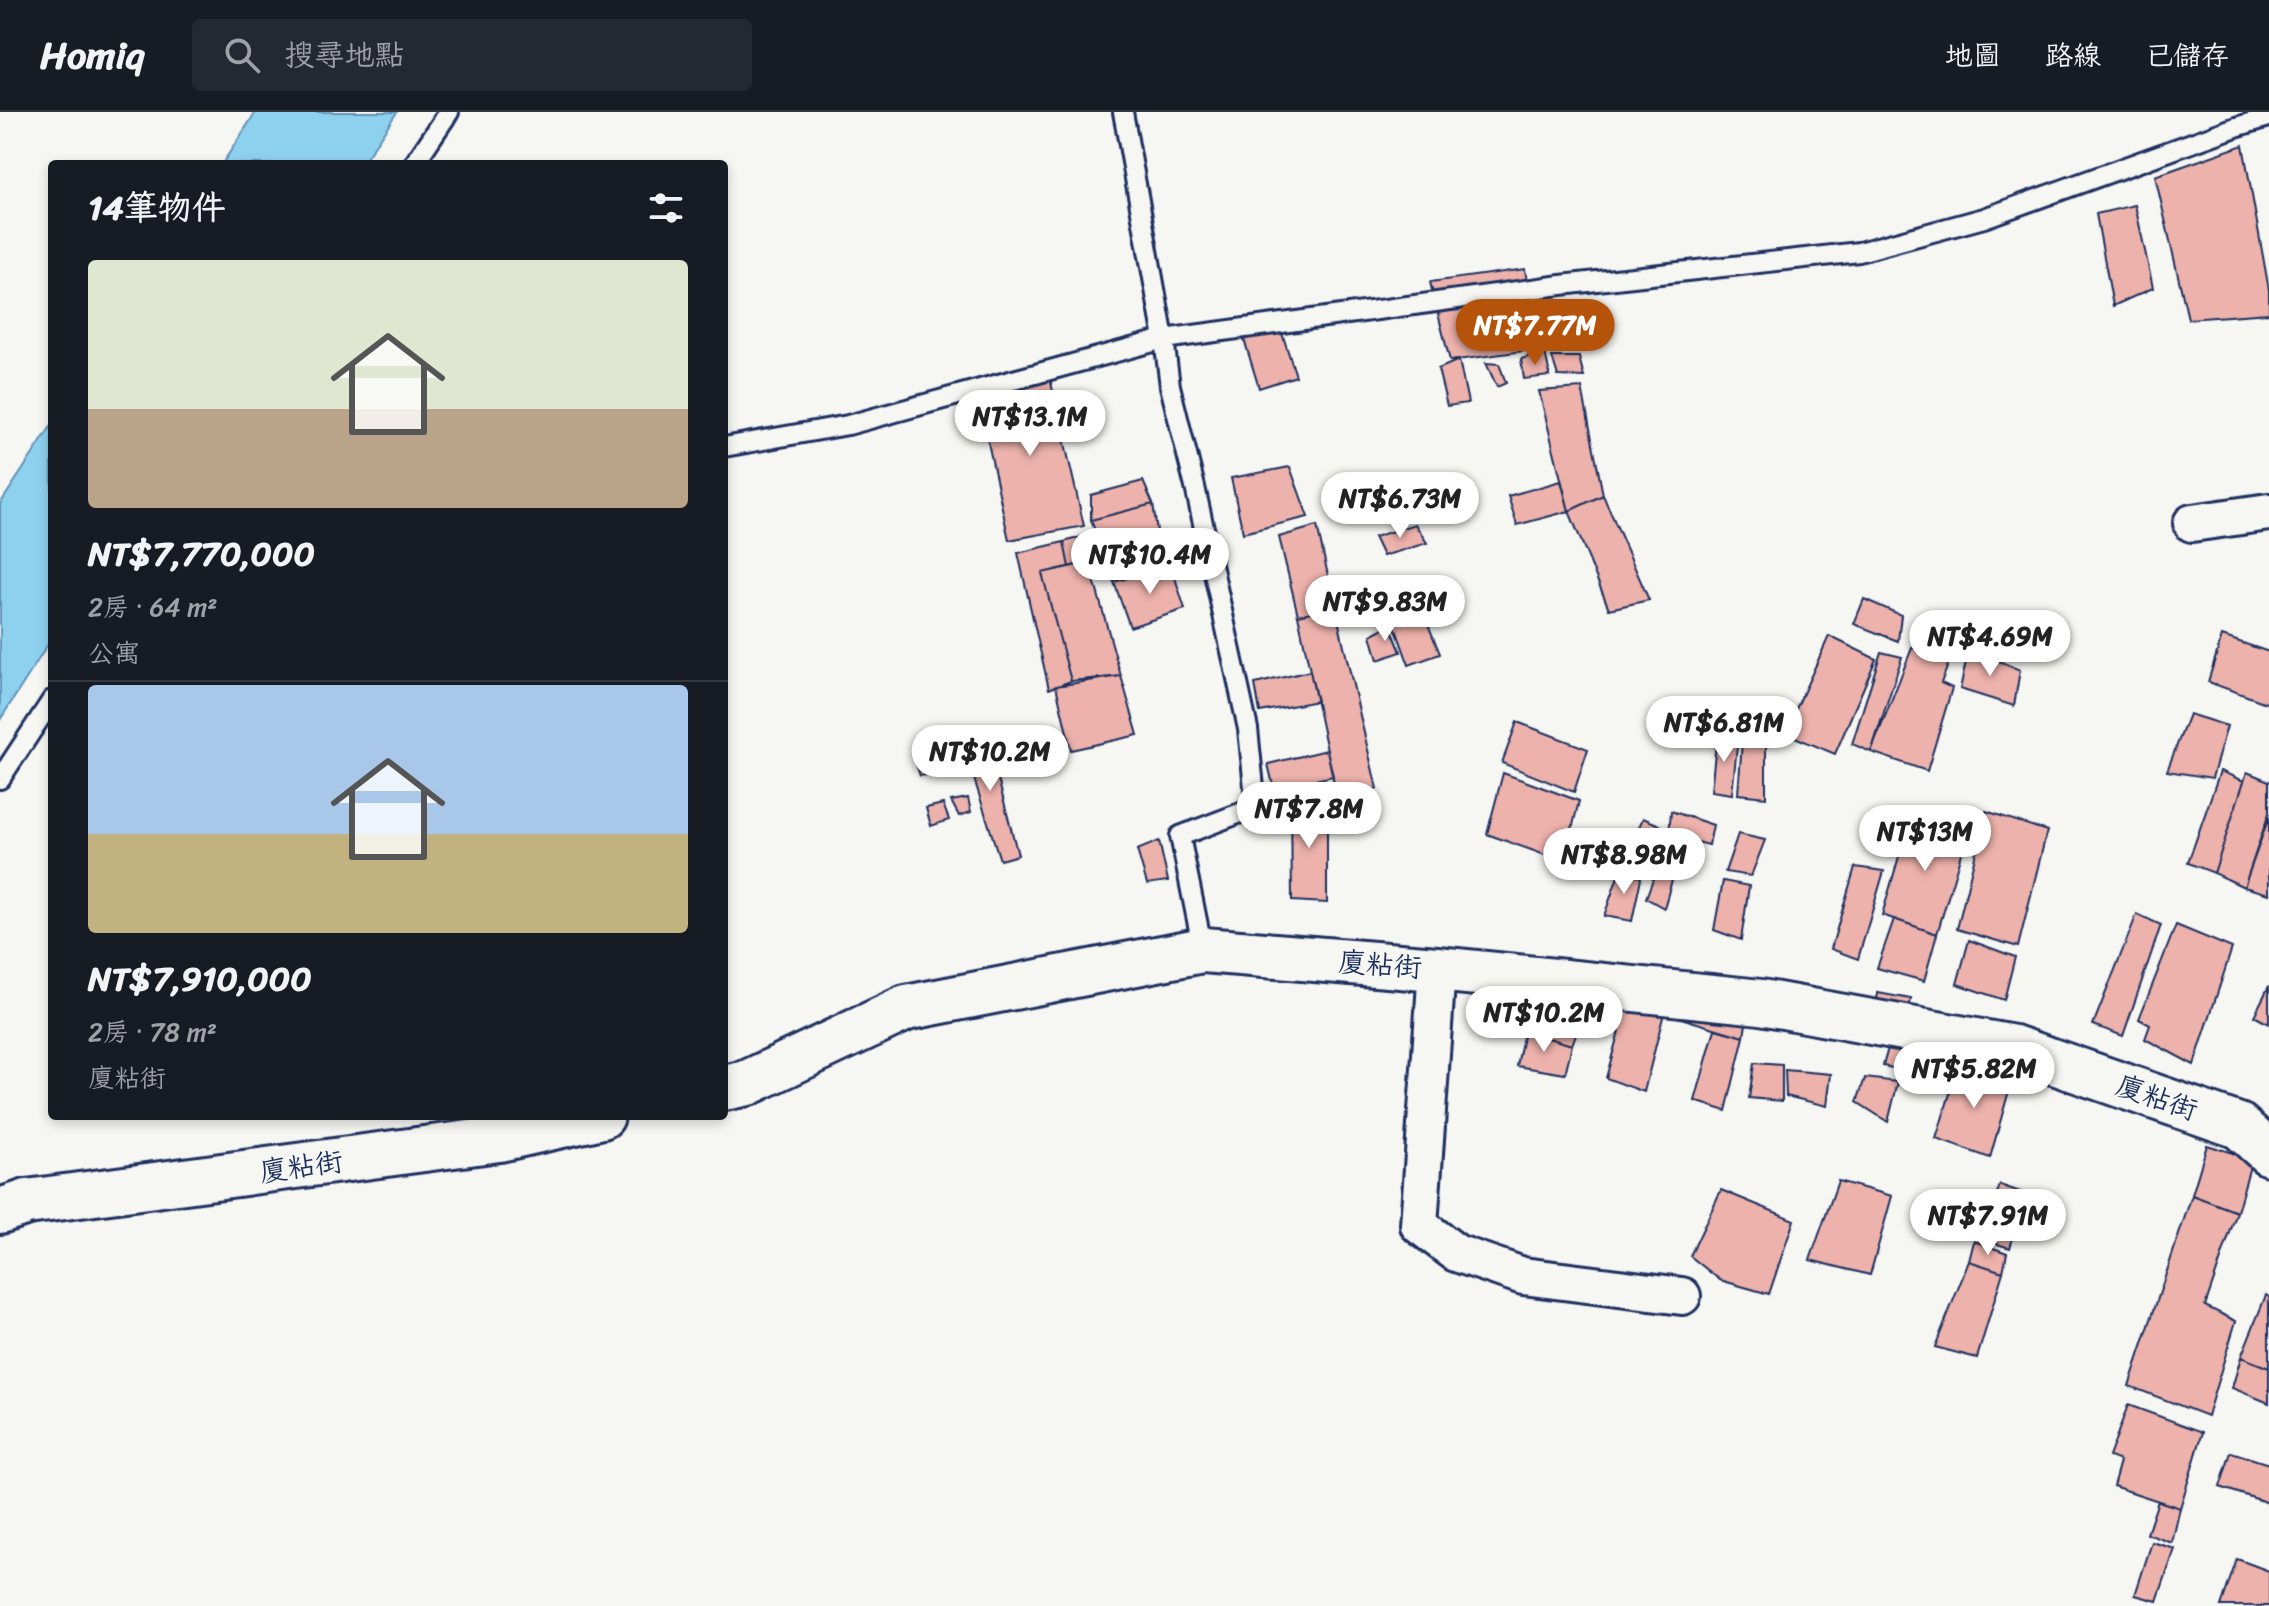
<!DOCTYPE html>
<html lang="zh-TW">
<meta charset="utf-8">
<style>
body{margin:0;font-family:Sriracha,"LXGW WenKai TC",sans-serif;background:#242831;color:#f1f3f6;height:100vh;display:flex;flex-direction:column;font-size:30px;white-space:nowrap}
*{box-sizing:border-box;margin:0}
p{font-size:26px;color:#9ea1a6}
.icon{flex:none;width:44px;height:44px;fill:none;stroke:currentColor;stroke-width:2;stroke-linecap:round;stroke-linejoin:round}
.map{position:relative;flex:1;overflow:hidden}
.drawer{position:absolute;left:48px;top:48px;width:680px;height:960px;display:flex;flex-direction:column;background:#171b24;border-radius:8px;box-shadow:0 4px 12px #0003}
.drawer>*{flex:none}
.price{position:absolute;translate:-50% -68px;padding:0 18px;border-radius:28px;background:#fff;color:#222;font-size:26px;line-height:52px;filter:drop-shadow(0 2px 4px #0008)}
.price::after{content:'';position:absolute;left:50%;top:48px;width:24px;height:18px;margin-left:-12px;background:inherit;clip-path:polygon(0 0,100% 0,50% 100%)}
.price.selected{background:#b45309;color:#fff}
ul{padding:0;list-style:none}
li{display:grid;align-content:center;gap:16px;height:424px;padding:0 40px}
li+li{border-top:2px solid #363941}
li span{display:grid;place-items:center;height:248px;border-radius:8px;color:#555}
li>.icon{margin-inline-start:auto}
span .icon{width:144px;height:144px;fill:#fffc;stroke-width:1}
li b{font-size:34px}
h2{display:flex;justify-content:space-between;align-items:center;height:96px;padding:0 40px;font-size:34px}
header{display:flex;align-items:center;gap:48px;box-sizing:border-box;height:112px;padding:0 40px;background:#171b24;border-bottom:2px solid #363941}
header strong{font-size:38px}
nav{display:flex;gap:44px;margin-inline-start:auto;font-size:28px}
.search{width:560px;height:72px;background:#242831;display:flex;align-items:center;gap:20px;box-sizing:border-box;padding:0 28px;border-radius:8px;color:#9ea1a6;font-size:30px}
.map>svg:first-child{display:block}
.water{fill:#8ed1ef;stroke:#6090b5;stroke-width:2}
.building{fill:#edb2ab;stroke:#1b2f5e;stroke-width:2}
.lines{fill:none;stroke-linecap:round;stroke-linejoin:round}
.lane-casing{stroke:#1b2f5e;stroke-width:24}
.street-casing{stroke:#1b2f5e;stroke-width:42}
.secondary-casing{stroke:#1b2f5e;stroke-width:50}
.lane{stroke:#f6f6f2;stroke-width:18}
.street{stroke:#f6f6f2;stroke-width:36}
.secondary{stroke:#f6f6f2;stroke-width:44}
.labels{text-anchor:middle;stroke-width:8;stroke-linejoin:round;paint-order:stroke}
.street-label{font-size:28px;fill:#1b2f5e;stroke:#f6f6f2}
</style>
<header>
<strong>Homiq</strong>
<div class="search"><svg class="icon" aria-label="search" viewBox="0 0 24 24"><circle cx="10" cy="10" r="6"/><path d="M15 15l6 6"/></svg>搜尋地點</div>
<nav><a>地圖</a><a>路線</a><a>已儲存</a></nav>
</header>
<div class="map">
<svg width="2269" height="1494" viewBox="0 0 2269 1494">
<rect width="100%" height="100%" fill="#f6f6f2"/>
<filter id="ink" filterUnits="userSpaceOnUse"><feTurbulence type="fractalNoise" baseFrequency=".0125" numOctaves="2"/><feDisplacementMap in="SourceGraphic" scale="16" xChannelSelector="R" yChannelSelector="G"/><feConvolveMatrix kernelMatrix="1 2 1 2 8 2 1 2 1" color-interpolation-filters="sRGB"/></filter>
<g filter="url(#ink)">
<path class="water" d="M256,0H397L362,52H222Z
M52,313V526L0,608V392Z"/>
<path class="building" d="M2243,33L2269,178V201L2188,207L2155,64Z
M2135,93L2153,176L2113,194L2096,102Z
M1525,157L1538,237L1450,249L1430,170Z
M1281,218L1296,264L1259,276L1244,227Z
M1545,240L1550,264L1524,267L1521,247Z
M1552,245H1579L1584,265L1558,264Z
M1459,248L1468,291L1447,294L1438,257Z
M1486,251L1499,252L1506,271L1497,275Z
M1049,262L1084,414L1009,428L977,279Z
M1582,276L1603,383L1569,399L1539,279Z
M1290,355L1308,405L1243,421L1231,366Z
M1143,369L1153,392L1091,408V383Z
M1561,369L1569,399L1517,413L1508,384Z
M1603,383L1649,488L1609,497L1569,399Z
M1153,392L1157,419L1100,432L1091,408Z
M1415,412L1427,431L1383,444L1374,425Z
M1317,414L1335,495L1298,503L1279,425Z
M1157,419L1171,453L1114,470L1100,432Z
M1084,424L1089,450L1069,455L1064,430Z
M1064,430L1069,455L1042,461L1071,569L1049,577L1018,441Z
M1089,450L1121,564L1071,569L1042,461Z
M1171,453L1185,497L1130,515L1114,470Z
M1864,487L1901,503L1898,529L1854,512Z
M1419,490L1440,542L1409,553L1389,498Z
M1335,495L1377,677L1337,685L1298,503Z
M1390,513L1401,540L1378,548L1371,523Z
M1829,524L1876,547L1835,642L1785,621Z
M2222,524L2269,540V592L2208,570Z
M1912,536L1950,548L1941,571L1952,576L1927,659L1871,640Z
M1969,536L2020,558L2014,594L1960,577Z
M1881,540L1902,545L1871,640L1852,632Z
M1310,559L1317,589L1260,600L1255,572Z
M1121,564L1138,623L1071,638L1056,574Z
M1710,593L1766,596V685L1738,682L1743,618L1709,612Z
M2189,602L2227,614L2212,666L2167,659Z
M1517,610L1588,637L1574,680L1502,651Z
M986,621L1018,743L1000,748L961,626Z
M1717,621L1738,624L1732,682L1711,679Z
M961,626L966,657L920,664L912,638Z
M1327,638L1333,664L1274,677L1268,652Z
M2220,659L2244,669L2214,761L2188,751Z
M2247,660L2269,669V701L2244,775L2214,761Z
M1503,661L1579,689L1564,750L1487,722Z
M1291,685L1327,688V791L1292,789Z
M968,686L971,700L959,704L951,689Z
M943,692L949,708L931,714L926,696Z
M1671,699L1713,713L1709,733L1669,723Z
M1986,699L2047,719L2018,835L1957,817Z
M1911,703L1968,718L1937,822L1882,803Z
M2269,705V782L2244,775Z
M1643,706L1660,713L1646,762L1622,753Z
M1738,722L1765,728L1751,764L1725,760Z
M1669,723L1684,726L1664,796L1646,786Z
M1159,729L1168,769L1147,772L1137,738Z
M1622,753L1641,766L1632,809L1604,804Z
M1855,755L1884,759L1858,847L1831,837Z
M1723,769L1749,774L1741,828L1714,818Z
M2137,802L2161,813L2123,924L2093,913Z
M1894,807L1937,822L1924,869L1877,856Z
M2176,813L2232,836L2194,953L2145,927L2150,913L2139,907Z
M1969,828L2015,845L2004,888L1957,872Z
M2269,874V912L2254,904Z
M1878,881L1911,887L1897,957L1883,954L1888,936L1869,931Z
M1535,888L1582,905L1572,933L1524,919Z
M1627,890L1747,905L1744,925Z
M1627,890L1664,901L1644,980L1606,966Z
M1715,917L1744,925L1726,999L1695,989Z
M1524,919L1572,933L1565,962L1517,954Z
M1960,949L2012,968L1990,1046L1936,1027Z
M1754,951L1782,953V989L1749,986Z
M1785,958L1831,962L1827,994L1786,984Z
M1865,966L1898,970L1888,1010L1857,990Z
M2207,1033L2252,1047L2237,1100L2192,1083Z
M1838,1069L1892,1084L1870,1163L1810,1148Z
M2000,1073L2026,1082L2010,1136L1981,1127Z
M1721,1078L1794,1108L1769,1182L1720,1168L1690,1144Z
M2192,1083L2237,1100L2205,1194L2236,1209L2207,1304L2129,1274Z
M1974,1129L2007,1141L2003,1160L1969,1149Z
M1969,1149L2003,1160L1977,1246L1935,1235Z
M2266,1183L2269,1185V1256L2241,1245Z
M2241,1245L2269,1256V1291L2232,1276Z
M2128,1293L2203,1320L2180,1396L2113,1374L2120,1349L2109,1345Z
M2231,1340L2269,1352V1391L2220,1375Z
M2158,1389L2180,1396L2172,1431L2147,1422Z
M2152,1430L2175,1437L2157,1489L2135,1483Z
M2237,1447L2269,1459V1494H2221Z"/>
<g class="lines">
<defs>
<path id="lane" d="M1123,0L1164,227L1170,274L1195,375L1248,617L1256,695L1180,724L1203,838
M414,52L449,0
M724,335L848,313L1164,227L1561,173L1859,140L1984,106L2236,15L2269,5
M0,667L52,588"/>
<path id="street" d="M2192,411L2269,400
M1437,857L1419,1113L1456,1141L1523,1164L1682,1184"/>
<path id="secondary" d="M724,976L747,971L906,896L1203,838L1437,857L1761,890L2014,936L2239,1014L2269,1041
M0,1099L27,1090L499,1027L602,1004"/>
</defs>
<use href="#lane" class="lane-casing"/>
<use href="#street" class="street-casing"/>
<use href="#secondary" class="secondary-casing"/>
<use href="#lane" class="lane"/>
<use href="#street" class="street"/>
<use href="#secondary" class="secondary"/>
</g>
</g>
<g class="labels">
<g class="street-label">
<text transform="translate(1380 852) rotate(4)" y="10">廈粘街</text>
<text transform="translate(2157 985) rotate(19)" y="10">廈粘街</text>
<text transform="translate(301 1054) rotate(-8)" y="10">廈粘街</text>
</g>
</g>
</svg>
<b class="price selected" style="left:1535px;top:255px">NT$7.77M</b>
<b class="price" style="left:1030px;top:346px">NT$13.1M</b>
<b class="price" style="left:1400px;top:428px">NT$6.73M</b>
<b class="price" style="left:1150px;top:484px">NT$10.4M</b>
<b class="price" style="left:1385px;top:531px">NT$9.83M</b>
<b class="price" style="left:1990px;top:566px">NT$4.69M</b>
<b class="price" style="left:1724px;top:652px">NT$6.81M</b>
<b class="price" style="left:990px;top:681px">NT$10.2M</b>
<b class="price" style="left:1309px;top:738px">NT$7.8M</b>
<b class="price" style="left:1925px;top:761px">NT$13M</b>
<b class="price" style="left:1624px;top:784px">NT$8.98M</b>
<b class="price" style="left:1544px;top:942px">NT$10.2M</b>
<b class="price" style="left:1974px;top:998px">NT$5.82M</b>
<b class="price" style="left:1988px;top:1145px">NT$7.91M</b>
<section class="drawer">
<h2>14筆物件<svg class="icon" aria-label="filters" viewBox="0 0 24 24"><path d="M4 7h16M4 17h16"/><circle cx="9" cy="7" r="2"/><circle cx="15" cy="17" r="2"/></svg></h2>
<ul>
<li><span style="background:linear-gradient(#dfe7d0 60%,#b9a48a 0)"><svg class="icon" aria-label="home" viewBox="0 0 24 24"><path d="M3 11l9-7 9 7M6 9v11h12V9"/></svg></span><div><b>NT$7,770,000</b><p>2房 · 64 m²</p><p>公寓</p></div></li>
<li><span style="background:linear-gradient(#a9c7e8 60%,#c2b280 0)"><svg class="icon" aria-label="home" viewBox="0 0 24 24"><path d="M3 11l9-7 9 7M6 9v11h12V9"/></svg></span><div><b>NT$7,910,000</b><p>2房 · 78 m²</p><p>廈粘街</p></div></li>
</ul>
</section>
</div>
